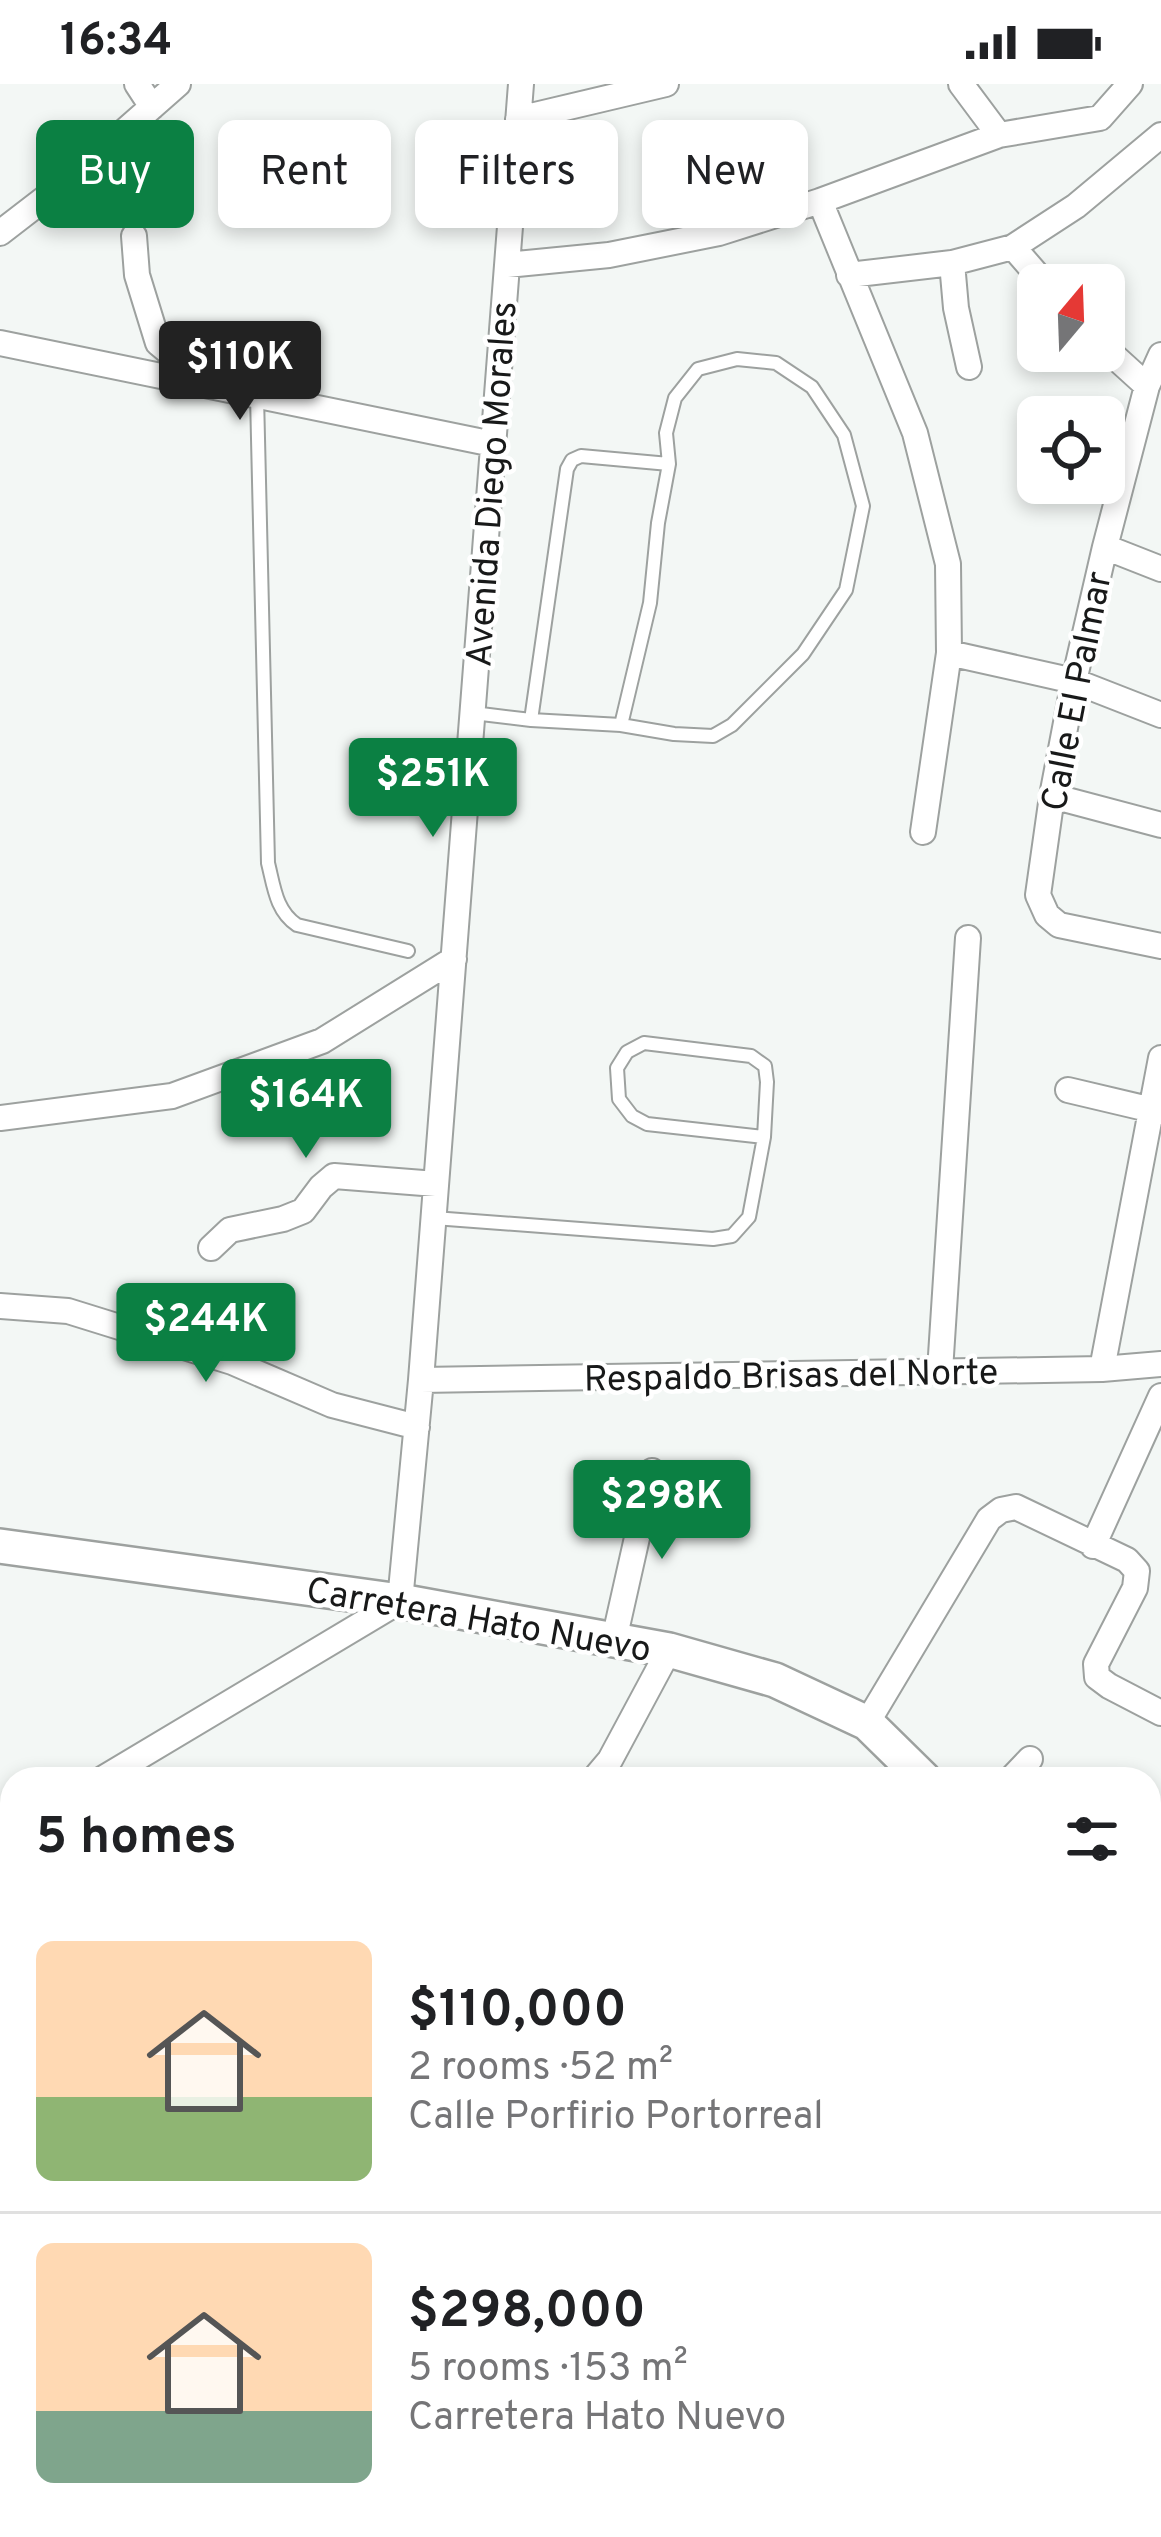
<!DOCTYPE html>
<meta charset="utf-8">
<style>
body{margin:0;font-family:Overpass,sans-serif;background:#f2f2f2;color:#202124;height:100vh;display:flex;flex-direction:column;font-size:45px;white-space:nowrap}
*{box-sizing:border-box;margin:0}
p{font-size:39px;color:#757577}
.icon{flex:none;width:66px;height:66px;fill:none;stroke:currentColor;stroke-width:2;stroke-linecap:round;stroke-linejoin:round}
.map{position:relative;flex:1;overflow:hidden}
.drawer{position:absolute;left:0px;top:1683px;width:1161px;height:771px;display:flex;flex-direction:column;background:#fff;border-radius:36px 36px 0 0;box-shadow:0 6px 18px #0003}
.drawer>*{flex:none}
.hud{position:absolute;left:36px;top:36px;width:1089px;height:108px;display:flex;gap:24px}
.needle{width:78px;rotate:19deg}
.buttons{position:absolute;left:1017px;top:180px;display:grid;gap:24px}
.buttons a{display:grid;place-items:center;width:108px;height:108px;border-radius:18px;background:#fff;box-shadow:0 6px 18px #0003;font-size:60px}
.price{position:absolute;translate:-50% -102px;padding:0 27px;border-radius:12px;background:#0b8043;color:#fff;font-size:39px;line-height:78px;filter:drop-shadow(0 3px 6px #0008)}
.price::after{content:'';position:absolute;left:50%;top:72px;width:36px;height:27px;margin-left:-18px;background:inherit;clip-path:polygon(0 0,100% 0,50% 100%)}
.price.active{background:#222;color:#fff}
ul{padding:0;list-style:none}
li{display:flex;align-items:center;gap:36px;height:300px;padding:0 36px}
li+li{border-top:3px solid #e0e0e0}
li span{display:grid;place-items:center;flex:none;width:336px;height:240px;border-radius:18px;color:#555}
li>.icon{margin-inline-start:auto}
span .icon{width:144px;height:144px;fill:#fffc;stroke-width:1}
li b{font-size:51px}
h2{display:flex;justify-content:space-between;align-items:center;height:144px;padding:0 36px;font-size:51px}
.tag{padding:0 42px;border-radius:18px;background:#fff;box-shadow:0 6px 18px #0003;font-size:42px;line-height:108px}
.tag.active{background:#0b8043;color:#fff}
.status{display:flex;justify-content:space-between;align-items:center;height:84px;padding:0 60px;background:#fff;direction:ltr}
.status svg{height:33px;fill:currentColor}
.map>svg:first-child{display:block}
.built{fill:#e0ece6}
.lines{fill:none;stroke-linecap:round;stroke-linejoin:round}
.service-casing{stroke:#9da19f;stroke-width:16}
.minor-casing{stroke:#9da19f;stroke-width:28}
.secondary-casing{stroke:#9da19f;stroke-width:38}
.service{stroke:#fff;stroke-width:12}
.minor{stroke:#fff;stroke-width:24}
.secondary{stroke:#fff;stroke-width:33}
.labels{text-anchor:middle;stroke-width:9;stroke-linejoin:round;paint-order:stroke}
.street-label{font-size:36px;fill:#181919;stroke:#fff}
</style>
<div class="status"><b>16:34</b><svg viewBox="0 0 49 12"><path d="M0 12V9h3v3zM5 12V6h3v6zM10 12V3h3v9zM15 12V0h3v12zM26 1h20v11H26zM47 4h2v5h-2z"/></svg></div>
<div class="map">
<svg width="1161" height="2453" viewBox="0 0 1161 2453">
<rect width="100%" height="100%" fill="#f3f7f5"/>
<path class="built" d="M1149,2420L1161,2426V2453H974L979,2442H1149Z"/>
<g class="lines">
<defs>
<path id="service" d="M257,312L268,779C274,803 276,827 297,841L408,867
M473,629L531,636L621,641L674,650L713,652L732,641L803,570L846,506L863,422L844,351L812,303L776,279L737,275L698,285L675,314L666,349L669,380L658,439L650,519L621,641
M531,636L567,385L572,376L581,372L669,380
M434,1134L713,1155L732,1152L749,1133L764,1053L767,998L765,982L751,972L644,959L627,968L617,984L619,1015L632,1032L647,1040L764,1053"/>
<path id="minor" d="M137,0L152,23
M961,0L999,51
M518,35L666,0
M820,117L915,349L948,480L949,569L923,748
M0,149L70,95L178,0
M134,152L137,191L158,259L205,298
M1013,163L1046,201
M952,179L956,224L969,283
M507,181L609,171L719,149L820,117L999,51L1100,34L1130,0
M849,191L952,179L1013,163L1076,122L1161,51
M0,259L493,360
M1104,263L1147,302
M1161,271L1147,302L1105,463L1074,597L1052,712L1038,811L1047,831L1059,841L1161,862
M1105,463L1161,485
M949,569L1074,597L1161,631
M1052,712L1161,741
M1068,1006L1161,1028
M0,1034L172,1012L322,957L454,875
M211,1164L230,1146L283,1135L303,1127L321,1103L334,1092L436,1100
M0,1222L68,1227L232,1278L332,1321L417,1343
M1102,1285L1161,974
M940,1287L968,854
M421,1296L1102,1285L1161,1280
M1093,1462L1161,1312
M614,1556L652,1387
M867,1639L989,1435L1001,1426L1016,1423L1127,1476L1137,1487L1135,1504L1096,1580L1097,1593L1109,1602L1161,1629
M102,1695L400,1517L421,1296L521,0
M594,1695L610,1676L669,1566
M1011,1695L1030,1675
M0,1756L12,1749
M1149,1935L1161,1915
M0,1954L12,1969
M1149,1966L1161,1956
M1149,2003L1161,1993
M1149,2264L1161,2254
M798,2442L808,2453
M0,2448L12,2436
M722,2453L731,2442
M764,2453L773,2442
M958,2453L964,2442"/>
<path id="secondary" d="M0,1462L400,1517L669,1566L775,1596L867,1639L924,1695
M1149,2048L1161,2067"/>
</defs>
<use href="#service" class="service-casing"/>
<use href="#minor" class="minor-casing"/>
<use href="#secondary" class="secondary-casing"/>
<use href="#service" class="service"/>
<use href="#minor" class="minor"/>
<use href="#secondary" class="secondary"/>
</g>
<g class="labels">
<g class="street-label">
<text transform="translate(490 400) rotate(-86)" y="13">Avenida Diego Morales</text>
<text transform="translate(1075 607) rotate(-79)" y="13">Calle El Palmar</text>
<text transform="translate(791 1290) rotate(-1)" y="13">Respaldo Brisas del Norte</text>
<text transform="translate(479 1534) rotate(10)" y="13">Carretera Hato Nuevo</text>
</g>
</g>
</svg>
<div class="buttons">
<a><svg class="needle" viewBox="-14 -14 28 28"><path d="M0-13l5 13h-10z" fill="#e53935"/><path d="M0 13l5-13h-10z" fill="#757577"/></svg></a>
<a><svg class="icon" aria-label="locate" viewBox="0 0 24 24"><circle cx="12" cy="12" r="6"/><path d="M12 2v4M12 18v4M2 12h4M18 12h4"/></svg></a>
</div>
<b class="price active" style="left:240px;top:339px">$110K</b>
<b class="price" style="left:433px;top:756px">$251K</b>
<b class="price" style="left:306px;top:1077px">$164K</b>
<b class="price" style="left:206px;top:1301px">$244K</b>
<b class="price" style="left:662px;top:1478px">$298K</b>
<div class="hud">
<a class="tag active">Buy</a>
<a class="tag">Rent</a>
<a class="tag">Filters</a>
<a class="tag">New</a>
</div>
<section class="drawer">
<h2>5 homes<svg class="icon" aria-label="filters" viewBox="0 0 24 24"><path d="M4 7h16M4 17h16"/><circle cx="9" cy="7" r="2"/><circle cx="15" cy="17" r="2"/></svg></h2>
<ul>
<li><span style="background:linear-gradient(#ffd9b3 65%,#8fb573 0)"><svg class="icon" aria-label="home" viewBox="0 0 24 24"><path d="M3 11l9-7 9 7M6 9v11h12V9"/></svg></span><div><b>$110,000</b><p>2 rooms · 52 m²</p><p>Calle Porfirio Portorreal</p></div></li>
<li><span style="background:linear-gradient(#ffd9b3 70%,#7fa58c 0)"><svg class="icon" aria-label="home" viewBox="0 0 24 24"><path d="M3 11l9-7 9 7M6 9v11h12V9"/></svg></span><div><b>$298,000</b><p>5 rooms · 153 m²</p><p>Carretera Hato Nuevo</p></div></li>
</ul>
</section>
</div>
